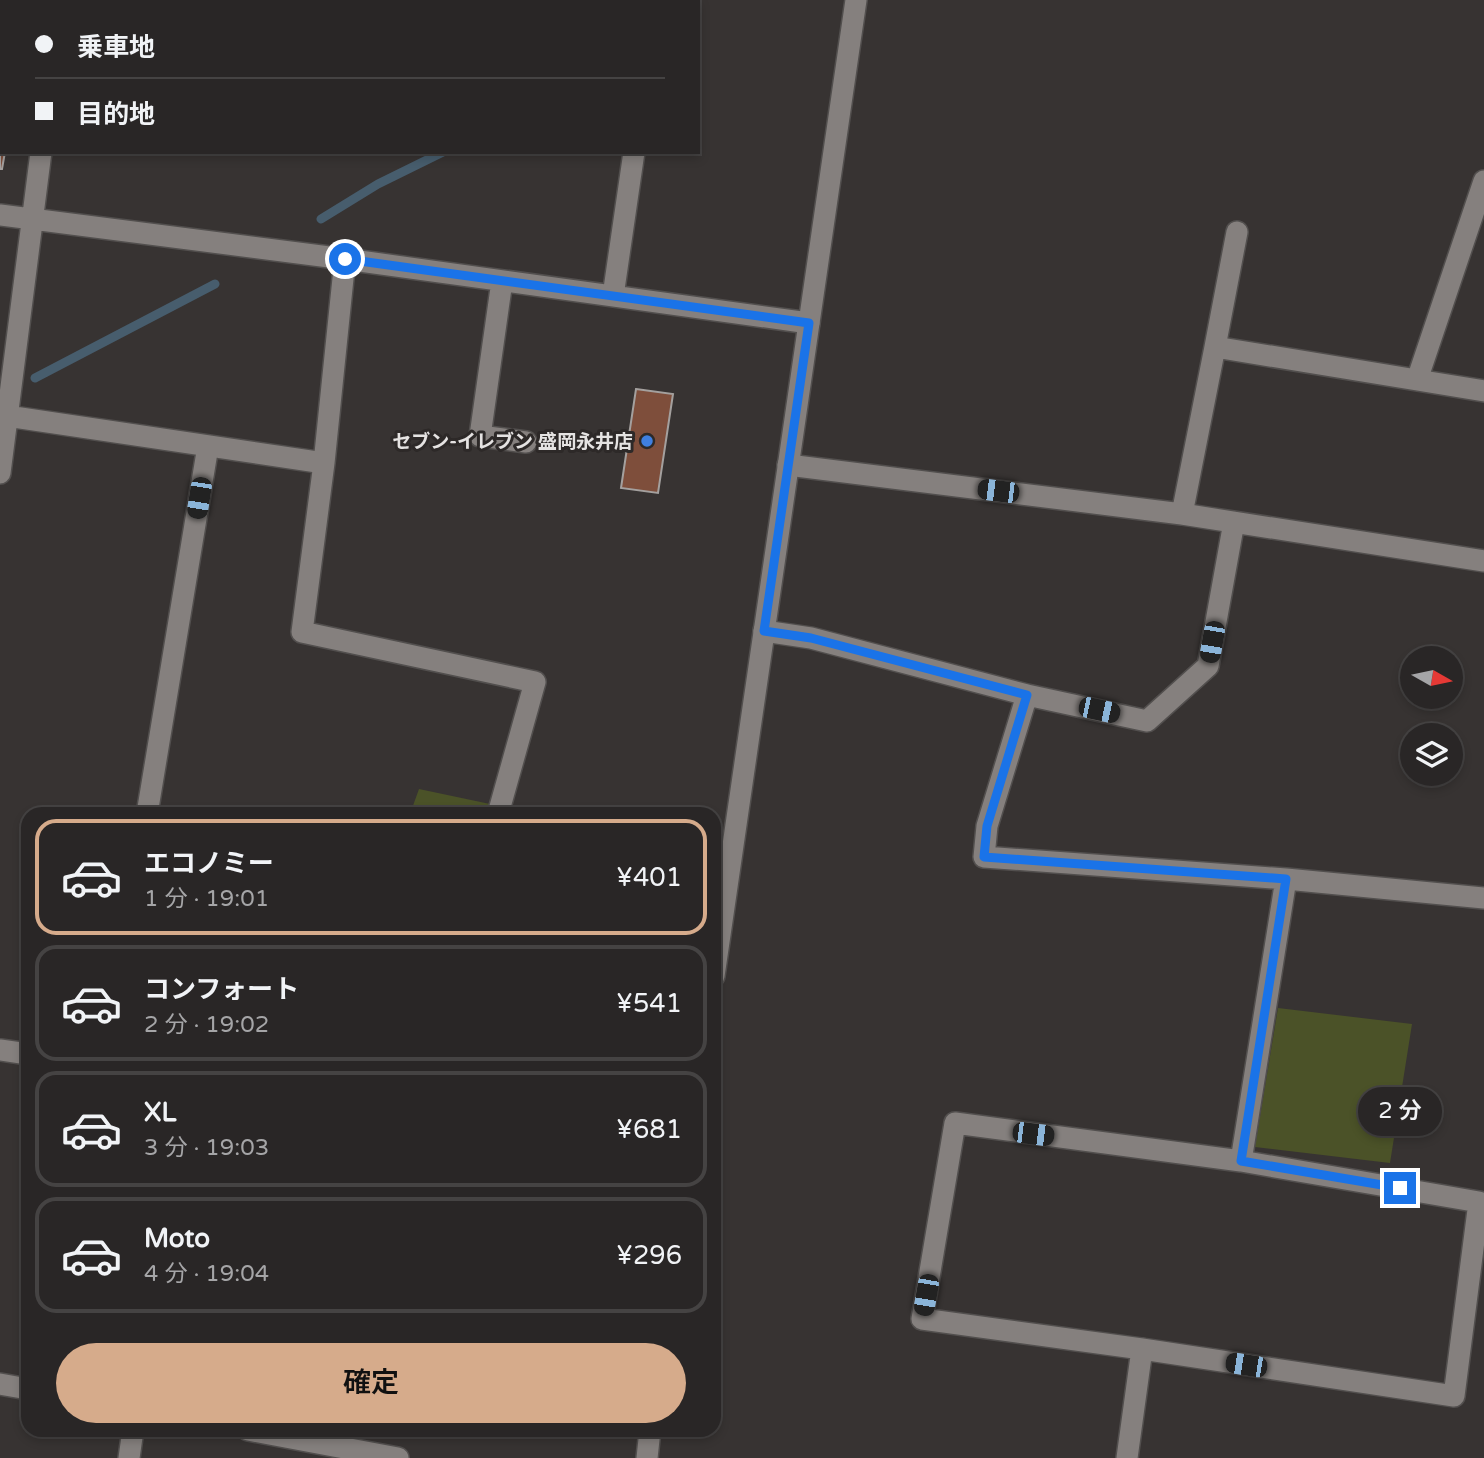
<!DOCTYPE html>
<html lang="ja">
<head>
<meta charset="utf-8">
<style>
	body { margin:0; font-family:"Varela Round","Noto Sans JP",sans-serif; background:#353232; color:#f1f3f6; height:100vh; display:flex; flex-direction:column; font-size:26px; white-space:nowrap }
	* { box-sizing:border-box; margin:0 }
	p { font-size:23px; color:#a5a5a7 }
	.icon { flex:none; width:38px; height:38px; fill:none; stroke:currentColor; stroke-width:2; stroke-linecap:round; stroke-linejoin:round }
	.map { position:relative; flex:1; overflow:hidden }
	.panel { position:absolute; left:21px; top:807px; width:700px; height:630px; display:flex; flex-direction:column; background:#292626; border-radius:21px; box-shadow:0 4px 10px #0003,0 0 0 2px #454343 }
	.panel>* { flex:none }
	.banner { position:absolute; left:0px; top:0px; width:700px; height:154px; box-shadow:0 4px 10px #0003,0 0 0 2px #454343; display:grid; align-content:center; height:154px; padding:0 35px; background:#292626 }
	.needle { width:46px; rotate:99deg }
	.tools { position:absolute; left:1400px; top:646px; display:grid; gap:14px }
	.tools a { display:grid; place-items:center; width:63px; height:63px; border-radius:50%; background:#292626; box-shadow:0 4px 10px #0003,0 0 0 2px #454343; font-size:35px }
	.end { position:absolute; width:32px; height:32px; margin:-16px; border:9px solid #1a73e8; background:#fff; box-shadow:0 0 0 4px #fff }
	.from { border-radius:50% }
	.bubble { position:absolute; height:49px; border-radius:24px; background:#292626; box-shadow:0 4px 10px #0003,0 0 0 2px #454343; font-size:23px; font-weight:600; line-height:49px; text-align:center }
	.car { position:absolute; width:21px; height:42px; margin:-21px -10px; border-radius:9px; box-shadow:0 0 5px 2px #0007; background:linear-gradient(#222 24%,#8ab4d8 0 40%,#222 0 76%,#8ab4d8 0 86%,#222 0) }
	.banner b { display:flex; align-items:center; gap:24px; height:66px; font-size:26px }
	.banner b+b { border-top:2px solid #454343 }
	.banner i { width:18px; height:18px; background:#f1f3f6 }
	ul { padding:12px 0 0; list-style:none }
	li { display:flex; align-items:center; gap:21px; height:116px; margin:0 14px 10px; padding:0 21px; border:4px solid #454343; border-radius:21px }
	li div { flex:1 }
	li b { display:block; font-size:26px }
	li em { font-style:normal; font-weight:600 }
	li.current { border-color:#d6ab8b }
	li>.icon { width:63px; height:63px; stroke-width:1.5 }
	.primary-button { display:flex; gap:14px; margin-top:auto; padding:14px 35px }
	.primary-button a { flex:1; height:80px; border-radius:42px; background:#d6ab8b; color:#111; font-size:28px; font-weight:600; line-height:80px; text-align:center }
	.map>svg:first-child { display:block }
	.green { fill:#4b5228 }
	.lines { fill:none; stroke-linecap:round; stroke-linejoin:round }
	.stream { stroke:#475d6d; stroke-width:9 }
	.building { fill:#7e4e3b; stroke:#a4a09e; stroke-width:2 }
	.street-casing { stroke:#524f4e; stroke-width:24 }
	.secondary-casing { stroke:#524f4e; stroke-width:24 }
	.street { stroke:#85807e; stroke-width:21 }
	.secondary { stroke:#85807e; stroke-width:21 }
	.route { stroke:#1a73e8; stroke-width:9 }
	.shop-dot { fill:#3f7fe0; stroke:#2d2928; stroke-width:2.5 }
	.labels { text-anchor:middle; stroke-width:6; stroke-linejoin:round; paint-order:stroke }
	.poi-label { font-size:19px; font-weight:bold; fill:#e5e3e2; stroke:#2d2928; text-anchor:end }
</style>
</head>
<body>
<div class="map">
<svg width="1484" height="1458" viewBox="0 0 1484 1458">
	<rect width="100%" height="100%" fill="#373332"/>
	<path class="green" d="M419 789 490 804 488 814H410Z
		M1278 1008 1412 1024 1390 1163 1255 1147Z"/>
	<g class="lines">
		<path class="stream" d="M321 219 378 184 443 152
			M35 378 215 284"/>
	</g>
	<path class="building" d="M0 73 2 74V116H0Z
		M0 132 2 152H5L2 169H0Z
		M636 389 673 394 658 493 621 488Z"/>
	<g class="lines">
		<g class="street-casing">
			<path id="street" d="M60 2V0
				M216 2V0
				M368 2 369 0
				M660 2 661 0
				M0 48H2
				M0 215 345 259 809 323
				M345 259 324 463 302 632 535 682 498 814
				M502 281 480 436 526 442
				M613 296 634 152
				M1215 347 1237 232
				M1417 380 1484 391
				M7 416 324 463
				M788 465 1182 514 1484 561
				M0 473 41 152
				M1182 514 1215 347 1417 380 1484 181
				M764 631 811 638 1027 695 987 826 984 857 1286 879
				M1027 695 1147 721 1208 666 1234 522
				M147 814 208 446
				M0 1050 28 1054
				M955 1123 1241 1161 1479 1202 1454 1396 1142 1349 922 1319Z
				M1241 1161 1286 879 1484 898
				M129 1458 133 1430
				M1127 1458 1142 1349"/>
		</g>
		<g class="secondary-casing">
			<path id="secondary" d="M714 976 856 0
				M0 1384 28 1389
				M248 1430 398 1458
				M647 1458 650 1430"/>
		</g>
		<use href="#street" class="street"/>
		<use href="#secondary" class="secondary"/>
	</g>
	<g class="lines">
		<path class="route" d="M345 259 809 323 764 631 811 638 1027 695 987 826 984 857 1286 879 1241 1161 1400 1188"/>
	</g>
	<circle class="shop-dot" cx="647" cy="441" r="7"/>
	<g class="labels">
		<g class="poi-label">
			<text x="633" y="448">セブン-イレブン 盛岡永井店</text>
		</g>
	</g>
</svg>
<div class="tools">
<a><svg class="needle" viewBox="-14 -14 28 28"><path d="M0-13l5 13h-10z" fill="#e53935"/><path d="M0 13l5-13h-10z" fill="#a5a5a7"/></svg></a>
<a><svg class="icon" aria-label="layers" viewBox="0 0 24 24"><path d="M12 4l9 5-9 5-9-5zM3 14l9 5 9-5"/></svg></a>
</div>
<i class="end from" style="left:345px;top:259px"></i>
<i class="end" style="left:1400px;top:1188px"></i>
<div class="bubble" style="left:1358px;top:1087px;width:84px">2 分</div>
<i class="car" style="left:998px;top:491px;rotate:277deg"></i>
<i class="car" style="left:199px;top:498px;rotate:189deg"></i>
<i class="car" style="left:1212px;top:642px;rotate:190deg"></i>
<i class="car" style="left:1099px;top:710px;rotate:102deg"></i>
<i class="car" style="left:1033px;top:1134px;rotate:97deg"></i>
<i class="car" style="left:926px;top:1295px;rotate:190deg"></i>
<i class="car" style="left:1246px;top:1365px;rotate:279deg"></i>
<div class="banner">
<b><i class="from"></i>乗車地</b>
<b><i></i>目的地</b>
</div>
<section class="panel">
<ul>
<li class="current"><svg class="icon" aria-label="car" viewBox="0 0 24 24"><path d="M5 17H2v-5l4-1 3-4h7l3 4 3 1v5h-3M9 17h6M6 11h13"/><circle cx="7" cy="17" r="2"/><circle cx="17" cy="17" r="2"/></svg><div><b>エコノミー</b><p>1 分 · 19:01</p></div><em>¥401</em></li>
<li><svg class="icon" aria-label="car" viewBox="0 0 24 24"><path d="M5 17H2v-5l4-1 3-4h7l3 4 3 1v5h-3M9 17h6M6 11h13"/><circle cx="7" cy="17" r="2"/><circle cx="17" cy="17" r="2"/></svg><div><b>コンフォート</b><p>2 分 · 19:02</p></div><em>¥541</em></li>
<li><svg class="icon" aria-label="car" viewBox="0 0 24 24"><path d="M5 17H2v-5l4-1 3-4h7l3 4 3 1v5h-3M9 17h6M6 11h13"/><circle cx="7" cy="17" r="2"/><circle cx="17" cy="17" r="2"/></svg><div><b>XL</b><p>3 分 · 19:03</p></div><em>¥681</em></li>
<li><svg class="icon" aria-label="car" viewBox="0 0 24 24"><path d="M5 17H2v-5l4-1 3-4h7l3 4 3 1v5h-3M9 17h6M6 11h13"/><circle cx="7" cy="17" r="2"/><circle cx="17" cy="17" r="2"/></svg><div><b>Moto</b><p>4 分 · 19:04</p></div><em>¥296</em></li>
</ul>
<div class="primary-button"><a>確定</a></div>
</section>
</div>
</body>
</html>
